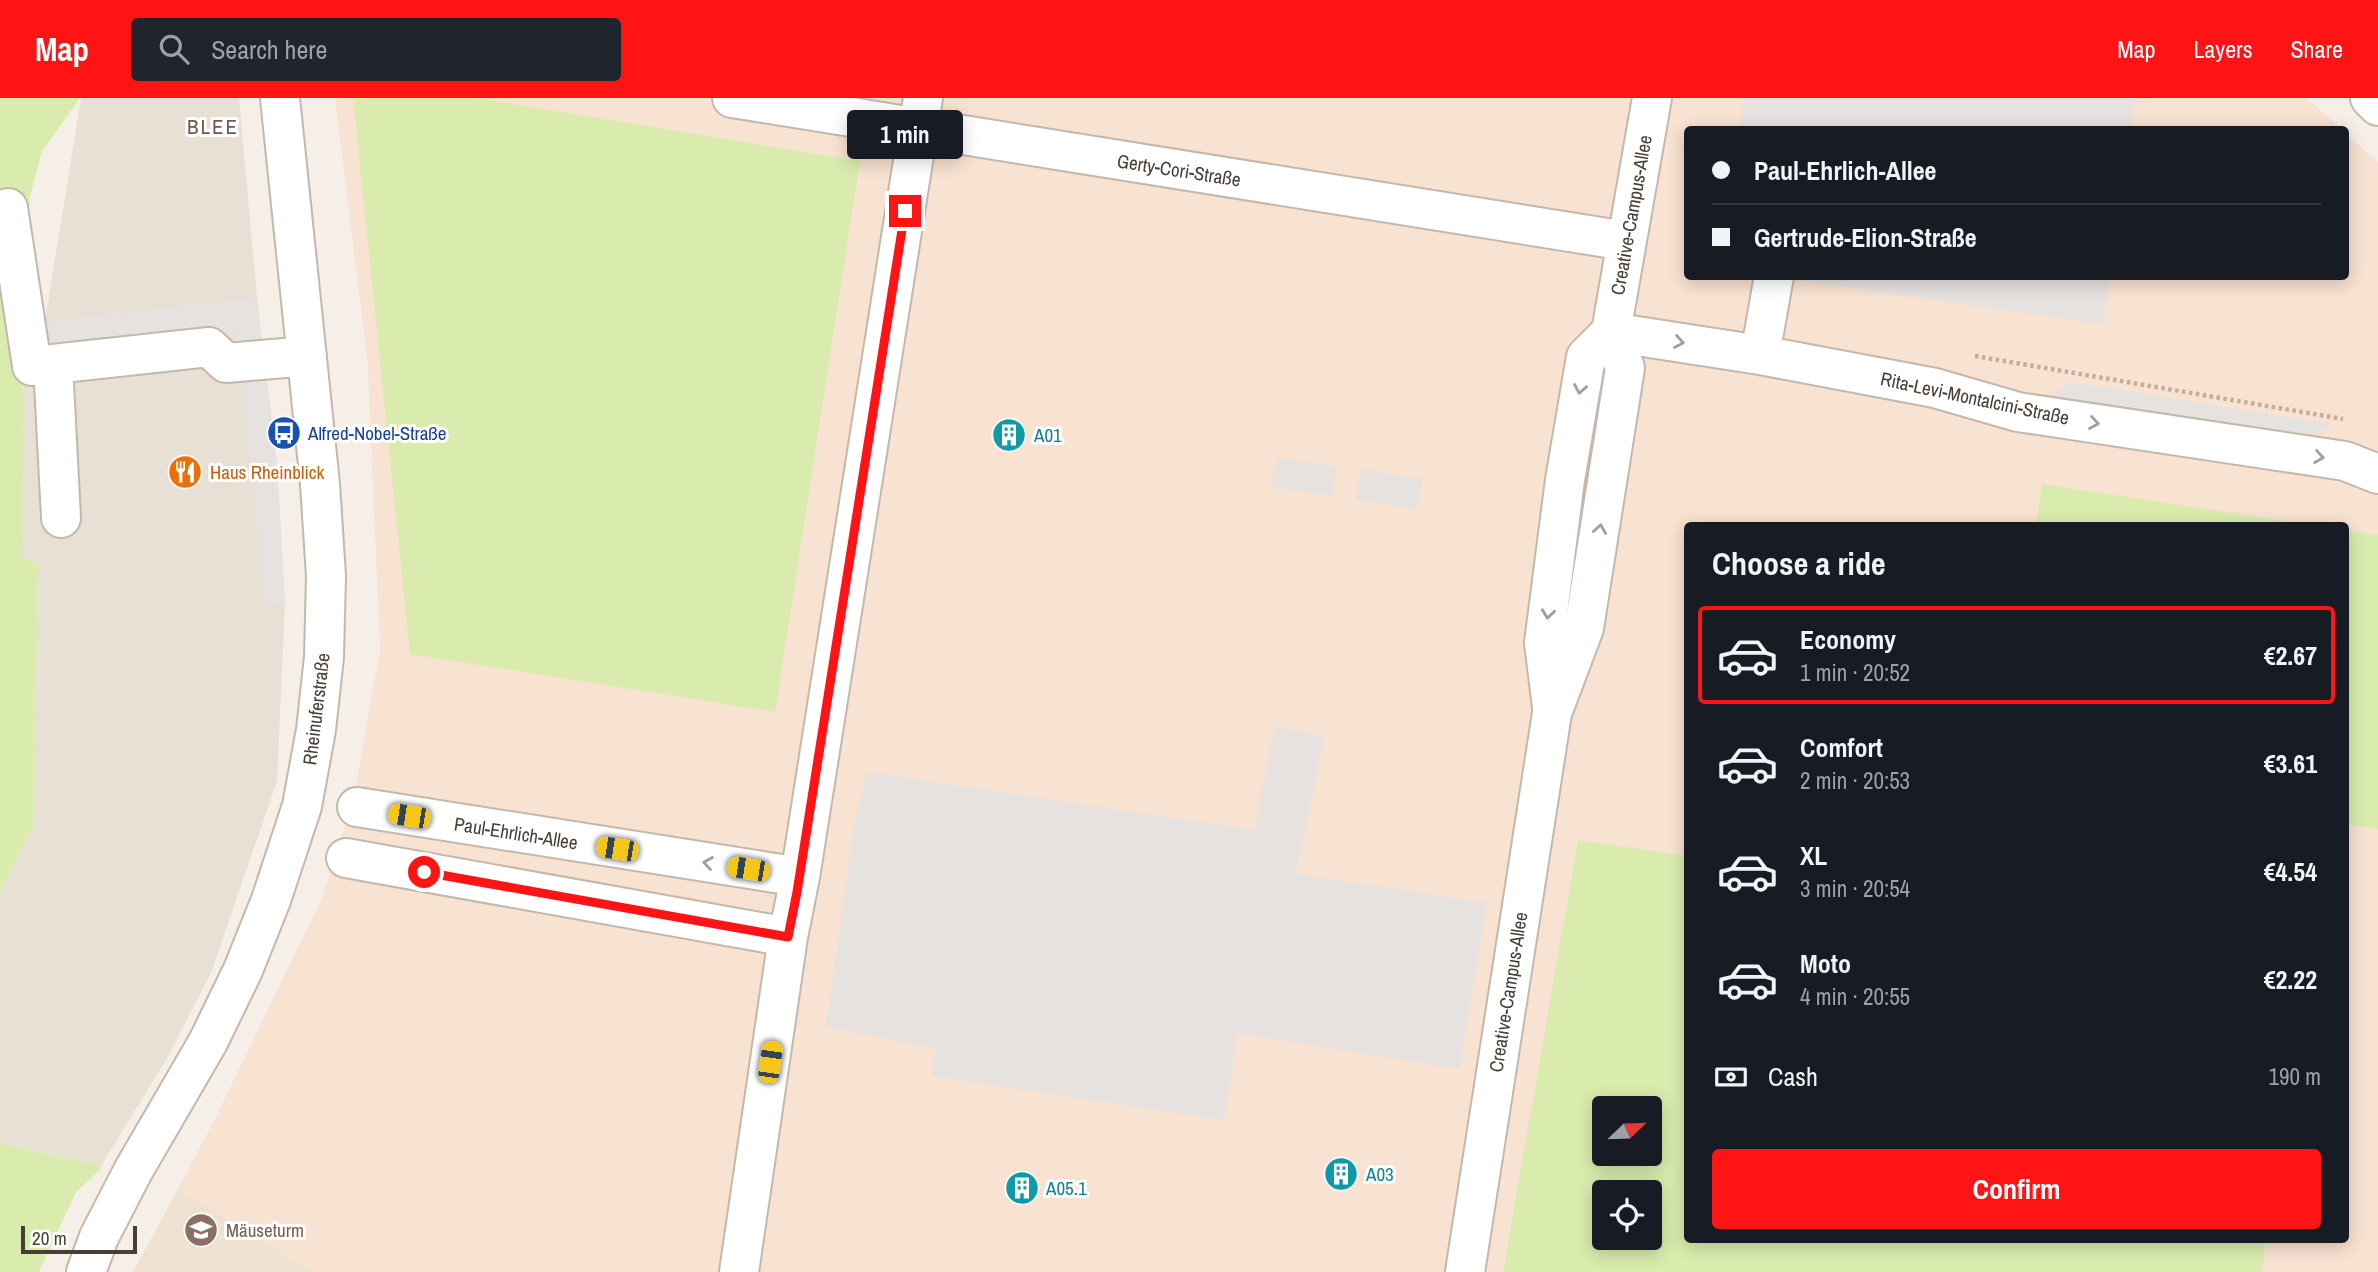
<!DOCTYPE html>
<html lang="en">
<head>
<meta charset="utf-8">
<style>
	body { margin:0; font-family:"Archivo Narrow",sans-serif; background:#20242c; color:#f1f3f6; height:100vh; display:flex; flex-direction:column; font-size:26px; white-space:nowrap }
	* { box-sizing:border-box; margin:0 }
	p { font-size:23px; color:#9ea1a6 }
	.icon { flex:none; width:38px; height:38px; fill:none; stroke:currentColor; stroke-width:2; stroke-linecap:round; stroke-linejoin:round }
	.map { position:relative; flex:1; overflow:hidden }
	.sheet { position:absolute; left:1684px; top:424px; width:665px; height:721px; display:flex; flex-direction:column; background:#171b24; border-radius:7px; box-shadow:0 4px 18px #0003 }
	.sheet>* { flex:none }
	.guide { position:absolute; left:1684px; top:28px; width:665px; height:154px; border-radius:7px; box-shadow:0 4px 18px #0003; display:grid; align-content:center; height:154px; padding:0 28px; background:#171b24 }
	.needle { width:46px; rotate:67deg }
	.tools { position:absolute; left:1592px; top:998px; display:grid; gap:14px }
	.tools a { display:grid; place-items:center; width:70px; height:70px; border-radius:7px; background:#171b24; box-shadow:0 4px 18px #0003; font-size:35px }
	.scale { position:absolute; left:21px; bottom:18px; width:116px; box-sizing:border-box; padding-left:7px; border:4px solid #493e35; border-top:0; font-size:19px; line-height:24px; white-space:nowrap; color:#493e35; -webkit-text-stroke:5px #fff; paint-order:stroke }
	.end { position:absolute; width:32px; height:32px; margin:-16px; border:9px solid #ff1415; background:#fff; box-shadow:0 0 0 4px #fff }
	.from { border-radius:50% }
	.bubble { position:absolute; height:49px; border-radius:7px; background:#171b24; box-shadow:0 4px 18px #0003; font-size:23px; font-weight:700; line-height:49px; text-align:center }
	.car { position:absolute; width:21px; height:42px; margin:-21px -10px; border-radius:9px; box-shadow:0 0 5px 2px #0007; background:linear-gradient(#f5c518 24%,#345 0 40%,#f5c518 0 76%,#345 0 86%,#f5c518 0) }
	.guide b { display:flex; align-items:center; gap:24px; height:66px; font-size:26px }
	.guide b+b { border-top:2px solid #363941 }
	.guide i { width:18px; height:18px; background:#f1f3f6 }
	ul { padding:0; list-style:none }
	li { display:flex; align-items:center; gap:21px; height:98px; margin:0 14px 10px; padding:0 14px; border:4px solid transparent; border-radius:7px }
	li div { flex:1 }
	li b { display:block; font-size:26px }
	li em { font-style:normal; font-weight:700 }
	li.active { border-color:#ff1415 }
	li>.icon { width:63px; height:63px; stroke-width:1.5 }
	h2 { padding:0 28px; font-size:32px; line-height:84px }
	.pay { display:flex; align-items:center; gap:18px; height:77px; padding:0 28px; font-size:26px }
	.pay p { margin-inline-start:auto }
	.cta { display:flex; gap:14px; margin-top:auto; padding:14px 28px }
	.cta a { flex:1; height:80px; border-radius:7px; background:#ff1415; color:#fff; font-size:28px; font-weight:700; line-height:80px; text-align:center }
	header { display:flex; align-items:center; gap:42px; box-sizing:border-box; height:98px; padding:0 35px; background:#ff1415; color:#fff }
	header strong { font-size:33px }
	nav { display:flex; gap:38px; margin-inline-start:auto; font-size:24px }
	.search { width:490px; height:63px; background:#20242c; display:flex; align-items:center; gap:18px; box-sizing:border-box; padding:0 24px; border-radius:7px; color:#9ea1a6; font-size:26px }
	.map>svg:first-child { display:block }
	.residential { fill:#e9e0d5 }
	.commercial { fill:#f8e2d1; fill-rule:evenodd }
	.education { fill:#efe2d0 }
	.green { fill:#d9ecad; fill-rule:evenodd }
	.parking { fill:#e6e2df }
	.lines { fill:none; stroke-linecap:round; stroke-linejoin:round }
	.minor-casing { stroke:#c4b8ac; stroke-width:42 }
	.path { stroke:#c4ae99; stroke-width:4.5; stroke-dasharray:3.5 3.5; stroke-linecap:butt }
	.minor { stroke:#fff; stroke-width:38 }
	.oneway { stroke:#a49e9a }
	.route { stroke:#ff1415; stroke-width:9 }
	.labels { text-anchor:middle; stroke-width:6; stroke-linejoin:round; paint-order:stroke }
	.street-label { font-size:19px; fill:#493e35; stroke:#fff }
	.transit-label { font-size:19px; fill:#164399; stroke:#fff; text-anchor:start }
	.culture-label { font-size:19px; fill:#0d838f; stroke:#fff; text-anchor:start }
	.food-label { font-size:19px; fill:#c56008; stroke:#fff; text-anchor:start }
	.education-label { font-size:19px; fill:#785e54; stroke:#fff; text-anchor:start }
	.neighbourhood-label { font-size:21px; letter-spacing:2px; fill:#6d5a4c; stroke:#fff }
</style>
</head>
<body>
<header>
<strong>Map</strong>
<div class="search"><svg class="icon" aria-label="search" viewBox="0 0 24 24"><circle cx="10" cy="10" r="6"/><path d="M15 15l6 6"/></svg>Search here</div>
<nav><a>Map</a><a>Layers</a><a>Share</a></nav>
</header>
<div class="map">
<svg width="2378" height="1174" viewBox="0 0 2378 1174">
	<rect width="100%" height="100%" fill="#f5efe7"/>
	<path class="residential" d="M81 0H239L257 200 277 367 285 507 277 683 211 875 169 957 101 1068 0 1045V800L1 793 34 726 38 465 22 461 24 227 46 217Z"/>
	<path class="commercial" d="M335 0H2306L2342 31 1687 32V178H2345V35L2378 64V1174H313L178 1091 213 1025 322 800 354 698 380 552 368 268ZM1687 427H2345V1141H1687ZM1605 1010H1650V1055H1605ZM1605 1094H1650V1139H1605Z"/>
	<path class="education" d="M178 1091 313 1174H133Z"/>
	<path class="green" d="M0 0H80L42 53 30 99 24 227 22 461 38 465 34 726 1 793 0 800Z
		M353 0H476L860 63 775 614 410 556Z
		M2042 386 2311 427H2036Z
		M2345 432 2378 437V731L2345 726Z
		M1578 742 1687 758V1141H2266L2262 1174H1503ZM1605 1010H1650V1055H1605ZM1605 1094H1650V1139H1605Z
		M0 1045 101 1068 100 1072 76 1094 39 1174H0Z"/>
	<path class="parking" d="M1744 0H2135L2131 31H1739Z
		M1777 179H2109L2102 226Z
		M257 200 277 367 285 507 263 503 260 447 236 233 52 253 50 223Z
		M2071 284 2332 326 2307 346 2041 306Z
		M1276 359 1336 368 1332 398 1272 389Z
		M1361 371 1422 381 1417 411 1356 402Z
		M1275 628 1324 639 1296 776 1487 805 1459 971 1237 935 1224 1022 931 978 936 950 826 929 855 721 867 674 1254 732Z"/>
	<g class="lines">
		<g class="minor-casing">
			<path id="minor" d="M732 0 1626 143
				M2370 0 2378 8
				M8 110 32 268 53 266
				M1611 234 1760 257 1935 290 2018 314 2345 363 2378 376
				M1760 257 1774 178
				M61 420 53 266 209 249 226 265 307 258
				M1552 609 1544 545 1565 382 1586 259 1611 234
				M357 709 800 779
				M346 760 788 839
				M86 1174 99 1139 133 1073 208 944 243 872 271 802 302 708 316 632 324 559 326 478 320 386 280 0
				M739 1174 788 839 800 779 923 0
				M1465 1174 1552 615 1584 530 1625 270 1611 234 1652 0"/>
		</g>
		<path class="path" d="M1975 258 2343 321"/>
		<use href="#minor" class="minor"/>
	</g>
	<defs><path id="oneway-chevron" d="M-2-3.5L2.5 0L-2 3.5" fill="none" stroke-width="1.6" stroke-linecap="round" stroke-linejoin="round" transform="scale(1.75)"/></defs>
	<g class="oneway">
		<use href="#oneway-chevron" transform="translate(1679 244) rotate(9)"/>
		<use href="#oneway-chevron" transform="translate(1580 291) rotate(100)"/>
		<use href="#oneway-chevron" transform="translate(2094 325) rotate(9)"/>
		<use href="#oneway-chevron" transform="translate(2319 359) rotate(9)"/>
		<use href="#oneway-chevron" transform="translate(1600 431) rotate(-81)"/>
		<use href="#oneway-chevron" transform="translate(1548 516) rotate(97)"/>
		<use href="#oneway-chevron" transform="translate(708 765) rotate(-171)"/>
	</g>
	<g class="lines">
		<path class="route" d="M424 774 788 839 797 794 905 113"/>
	</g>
	<defs>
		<g id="bus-disc" transform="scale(1.75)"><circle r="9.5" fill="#1a4fb4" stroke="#fff"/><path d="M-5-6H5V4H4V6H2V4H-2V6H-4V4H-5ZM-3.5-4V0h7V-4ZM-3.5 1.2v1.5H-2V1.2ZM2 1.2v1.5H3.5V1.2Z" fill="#fff"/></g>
		<g id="building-disc" transform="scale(1.75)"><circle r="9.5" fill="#0f9aa8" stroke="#fff"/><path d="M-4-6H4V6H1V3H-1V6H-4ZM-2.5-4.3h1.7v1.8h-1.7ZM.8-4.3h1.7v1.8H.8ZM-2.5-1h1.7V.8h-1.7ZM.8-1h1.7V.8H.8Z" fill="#fff"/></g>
		<g id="restaurant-disc" transform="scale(1.75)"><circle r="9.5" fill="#e8710a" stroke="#fff"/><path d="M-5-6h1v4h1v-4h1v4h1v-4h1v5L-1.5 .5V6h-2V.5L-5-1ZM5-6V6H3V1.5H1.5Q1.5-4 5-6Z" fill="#fff"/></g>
		<g id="school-disc" transform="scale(1.75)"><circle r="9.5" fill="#8d6e63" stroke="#fff"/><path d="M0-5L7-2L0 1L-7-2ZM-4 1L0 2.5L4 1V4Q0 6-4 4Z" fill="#fff"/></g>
	</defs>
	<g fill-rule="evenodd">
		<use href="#bus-disc" x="284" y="335"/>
		<use href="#building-disc" x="1009" y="337"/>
		<use href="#restaurant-disc" x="185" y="374"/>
		<use href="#building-disc" x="1341" y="1076"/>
		<use href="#building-disc" x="1022" y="1090"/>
		<use href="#school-disc" x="201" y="1132"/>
	</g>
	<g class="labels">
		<g class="street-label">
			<text transform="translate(1179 72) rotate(9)" y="7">Gerty-Cori-Straße</text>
			<text transform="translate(1631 117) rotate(-80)" y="7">Creative-Campus-Allee</text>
			<text transform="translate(1975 300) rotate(12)" y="7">Rita-Levi-Montalcini-Straße</text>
			<text transform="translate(316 611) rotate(-83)" y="7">Rheinuferstraße</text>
			<text transform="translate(516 735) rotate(9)" y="7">Paul-Ehrlich-Allee</text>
			<text transform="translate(1508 894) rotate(-81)" y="7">Creative-Campus-Allee</text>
		</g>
		<g class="transit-label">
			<text x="308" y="342">Alfred-Nobel-Straße</text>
		</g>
		<g class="culture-label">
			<text x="1034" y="344">A01</text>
			<text x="1366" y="1083">A03</text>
			<text x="1046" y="1097">A05.1</text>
		</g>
		<g class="food-label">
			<text x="210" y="381">Haus Rheinblick</text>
		</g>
		<g class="education-label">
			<text x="226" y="1139">Mäuseturm</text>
		</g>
		<g class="neighbourhood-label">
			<text x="213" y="36">BLEE</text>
		</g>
	</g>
</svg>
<div class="tools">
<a><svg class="needle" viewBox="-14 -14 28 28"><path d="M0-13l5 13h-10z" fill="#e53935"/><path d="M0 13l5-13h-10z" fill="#9ea1a6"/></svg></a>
<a><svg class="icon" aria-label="locate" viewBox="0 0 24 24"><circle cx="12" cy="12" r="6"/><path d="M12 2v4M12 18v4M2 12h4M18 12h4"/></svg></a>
</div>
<div class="scale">20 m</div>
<i class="end from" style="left:424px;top:774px"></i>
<i class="end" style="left:905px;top:113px"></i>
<div class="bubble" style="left:847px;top:12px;width:116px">1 min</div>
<i class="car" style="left:409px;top:718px;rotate:279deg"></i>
<i class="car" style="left:617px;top:751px;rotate:279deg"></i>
<i class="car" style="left:748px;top:771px;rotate:279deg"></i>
<i class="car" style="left:770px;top:964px;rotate:8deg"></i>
<div class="guide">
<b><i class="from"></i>Paul-Ehrlich-Allee</b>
<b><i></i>Gertrude-Elion-Straße</b>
</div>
<section class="sheet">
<h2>Choose a ride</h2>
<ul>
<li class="active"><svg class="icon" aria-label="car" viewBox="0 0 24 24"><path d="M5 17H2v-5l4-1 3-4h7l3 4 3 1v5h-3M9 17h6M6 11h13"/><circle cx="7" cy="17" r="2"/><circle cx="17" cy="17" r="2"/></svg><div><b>Economy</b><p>1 min · 20:52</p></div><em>€2.67</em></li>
<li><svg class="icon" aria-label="car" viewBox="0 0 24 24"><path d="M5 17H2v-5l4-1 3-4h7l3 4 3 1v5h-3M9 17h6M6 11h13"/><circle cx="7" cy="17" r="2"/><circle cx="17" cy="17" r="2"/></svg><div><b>Comfort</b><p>2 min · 20:53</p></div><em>€3.61</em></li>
<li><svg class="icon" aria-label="car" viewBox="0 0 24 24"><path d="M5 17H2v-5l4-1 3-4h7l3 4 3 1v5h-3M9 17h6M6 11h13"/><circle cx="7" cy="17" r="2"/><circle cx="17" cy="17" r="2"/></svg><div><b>XL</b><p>3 min · 20:54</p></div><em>€4.54</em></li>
<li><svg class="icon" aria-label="car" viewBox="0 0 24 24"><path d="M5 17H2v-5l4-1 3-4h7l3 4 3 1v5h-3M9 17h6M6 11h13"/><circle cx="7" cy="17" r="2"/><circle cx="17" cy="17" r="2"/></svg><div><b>Moto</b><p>4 min · 20:55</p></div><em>€2.22</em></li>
</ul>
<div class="pay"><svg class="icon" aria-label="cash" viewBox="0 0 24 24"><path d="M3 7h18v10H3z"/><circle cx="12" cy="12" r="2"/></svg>Cash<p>190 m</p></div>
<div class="cta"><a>Confirm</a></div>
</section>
</div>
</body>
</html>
